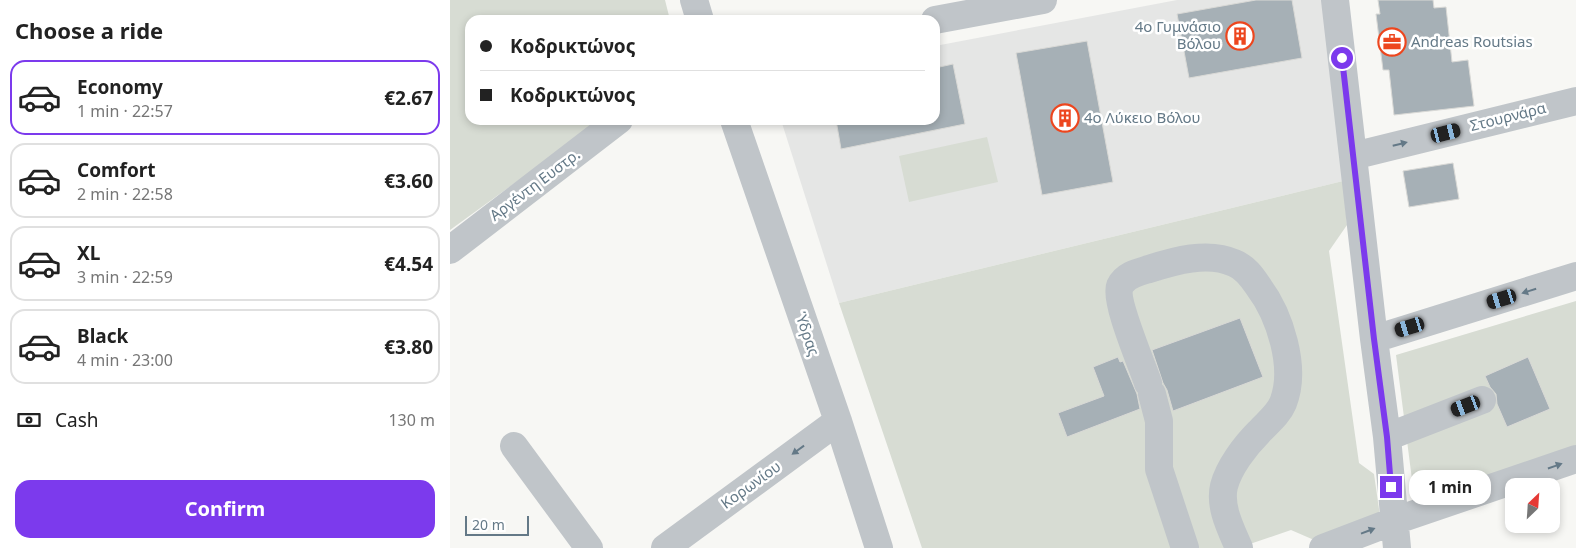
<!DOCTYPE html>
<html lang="en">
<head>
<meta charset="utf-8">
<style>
	body { margin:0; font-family:"Noto Sans",sans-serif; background:#f2f2f2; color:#222; height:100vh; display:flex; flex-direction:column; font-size:19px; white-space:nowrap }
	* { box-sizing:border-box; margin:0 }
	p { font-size:16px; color:#767676 }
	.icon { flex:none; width:28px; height:28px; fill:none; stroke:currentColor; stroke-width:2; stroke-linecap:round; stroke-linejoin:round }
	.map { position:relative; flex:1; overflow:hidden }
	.sheet { display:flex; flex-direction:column; background:#fff; width:450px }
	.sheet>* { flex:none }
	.top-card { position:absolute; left:15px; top:15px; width:475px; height:110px; border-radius:15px; box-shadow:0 2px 8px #0003; display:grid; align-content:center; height:110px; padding:0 15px; background:#fff }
	.needle { width:32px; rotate:25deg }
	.controls { position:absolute; left:1055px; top:478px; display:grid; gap:10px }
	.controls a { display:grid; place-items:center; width:55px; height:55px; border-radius:10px; background:#fff; box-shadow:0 2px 8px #0003; font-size:25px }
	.scale { position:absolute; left:15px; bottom:12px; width:64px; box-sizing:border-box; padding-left:5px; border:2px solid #647987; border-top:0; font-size:14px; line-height:18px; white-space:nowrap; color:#647987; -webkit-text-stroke:4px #fff; paint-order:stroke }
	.end { position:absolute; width:22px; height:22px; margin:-11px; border:6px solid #7c3aed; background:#fff; box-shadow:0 0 0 2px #fff }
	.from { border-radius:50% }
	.bubble { position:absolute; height:35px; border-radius:15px; background:#fff; box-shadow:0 2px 8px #0003; font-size:16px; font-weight:700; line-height:35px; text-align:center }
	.car { position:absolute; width:15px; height:30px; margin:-15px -8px; border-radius:6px; box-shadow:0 0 4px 1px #0007; background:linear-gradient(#222 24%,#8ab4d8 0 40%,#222 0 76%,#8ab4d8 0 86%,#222 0) }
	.top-card b { display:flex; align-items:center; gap:18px; height:48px; font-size:19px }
	.top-card b+b { border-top:1px solid #e0e0e0 }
	.top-card i { width:12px; height:12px; background:#222 }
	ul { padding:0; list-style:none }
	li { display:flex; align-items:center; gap:15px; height:75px; margin:0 10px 8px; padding:0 5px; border:2px solid #e0e0e0; border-radius:15px }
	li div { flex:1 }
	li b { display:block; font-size:19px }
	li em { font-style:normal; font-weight:700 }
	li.active { border-color:#7c3aed }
	li>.icon { width:45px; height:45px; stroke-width:1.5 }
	h2 { padding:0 15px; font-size:22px; line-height:60px }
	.pay { display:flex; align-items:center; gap:12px; height:55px; padding:0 15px; font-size:19px }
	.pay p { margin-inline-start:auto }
	.action { display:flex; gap:10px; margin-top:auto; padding:10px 15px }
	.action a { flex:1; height:58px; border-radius:15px; background:#7c3aed; color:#fff; font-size:20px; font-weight:700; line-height:58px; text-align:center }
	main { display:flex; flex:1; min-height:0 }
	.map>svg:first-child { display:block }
	.built { fill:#e5e6e5 }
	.green { fill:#d7dcd3 }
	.building { fill:#a6b0b6; stroke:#d9d9d6 }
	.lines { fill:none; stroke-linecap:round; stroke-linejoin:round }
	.minor { stroke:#c0c5c9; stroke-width:28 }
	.oneway { fill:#647987 }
	.route { stroke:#7c3aed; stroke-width:6 }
	.labels { text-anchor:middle; stroke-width:5; stroke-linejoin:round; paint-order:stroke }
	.poi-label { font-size:15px; fill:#647987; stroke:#fff; text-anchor:start }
	.street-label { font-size:15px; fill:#647987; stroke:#fff }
</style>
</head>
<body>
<main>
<section class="sheet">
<h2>Choose a ride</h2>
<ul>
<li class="active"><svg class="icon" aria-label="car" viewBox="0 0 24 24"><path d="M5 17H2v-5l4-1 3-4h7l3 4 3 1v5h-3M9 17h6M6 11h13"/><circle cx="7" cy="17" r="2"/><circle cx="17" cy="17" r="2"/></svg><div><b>Economy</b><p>1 min · 22:57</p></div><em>€2.67</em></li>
<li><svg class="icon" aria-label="car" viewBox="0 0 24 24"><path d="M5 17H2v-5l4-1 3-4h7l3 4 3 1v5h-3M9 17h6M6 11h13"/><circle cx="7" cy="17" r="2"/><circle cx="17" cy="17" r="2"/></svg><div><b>Comfort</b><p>2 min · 22:58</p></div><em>€3.60</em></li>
<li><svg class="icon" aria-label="car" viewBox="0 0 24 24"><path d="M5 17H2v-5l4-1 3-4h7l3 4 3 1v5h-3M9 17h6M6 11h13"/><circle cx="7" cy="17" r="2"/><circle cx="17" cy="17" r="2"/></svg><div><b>XL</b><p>3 min · 22:59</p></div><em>€4.54</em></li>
<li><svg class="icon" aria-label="car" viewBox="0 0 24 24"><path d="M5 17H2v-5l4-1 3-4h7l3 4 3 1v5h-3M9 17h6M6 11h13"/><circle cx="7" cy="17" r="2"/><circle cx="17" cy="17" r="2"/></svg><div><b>Black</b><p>4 min · 23:00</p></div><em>€3.80</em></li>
</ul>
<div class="pay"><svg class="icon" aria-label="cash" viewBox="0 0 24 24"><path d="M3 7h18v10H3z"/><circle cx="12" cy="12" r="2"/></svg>Cash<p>130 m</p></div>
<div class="action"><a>Confirm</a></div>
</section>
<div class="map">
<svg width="1126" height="548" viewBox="0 0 1126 548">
	<rect width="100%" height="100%" fill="#f7f7f4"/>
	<path class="built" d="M727 0H873L893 181 389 303 331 120H485V46Z"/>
	<path class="green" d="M0 0H215L220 20H20V120H152L0 230Z
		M537 137 548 182 459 202 449 156Z
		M893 181 897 225 879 251 909 463 924 474 931 523 871 543 841 530 788 548H472L389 303Z
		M1126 301V450L965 503 946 355Z"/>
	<path class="building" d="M806 0H842L852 58 739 78 727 14Z
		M928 0H983L984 8 996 7 1002 62 1018 60 1024 106 944 115 939 70H933L926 14H930Z
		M637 41 663 182 592 195 566 53Z
		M503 64 515 124 391 149 386 120H485V68Z
		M1003 163 1009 199 959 207 953 171Z
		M790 318 813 377 723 411 717 390 713 383 702 350Z
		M668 357 670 362 673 361 687 394 690 409 617 437 608 413 654 396 643 367Z
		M1078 357 1100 409 1057 427 1047 404 1046 394 1040 387 1035 376Z"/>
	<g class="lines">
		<path class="minor" d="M244 0 250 20
			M885 0 924 339 937 437 947 548
			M485 20 593 0
			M284 120 388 421 429 548
			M903 156 1126 101
			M0 250 169 120
			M924 339 1126 276
			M698 383C692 365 664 300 670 286 675 275 689 272 699 269 724 261 758 251 784 263 795 267 802 277 808 286 830 315 847 368 833 403 828 415 817 423 809 432 795 446 779 467 774 486 769 507 781 529 789 548
			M702 394 709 421V469L735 548
			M937 437 1032 400
			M64 446 139 548
			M215 548 388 421
			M873 548 944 521 1126 459"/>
	</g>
	<defs><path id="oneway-solid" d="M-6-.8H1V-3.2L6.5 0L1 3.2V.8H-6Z" transform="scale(1.25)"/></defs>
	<g class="oneway">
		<use href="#oneway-solid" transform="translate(950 144) rotate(-14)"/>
		<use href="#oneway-solid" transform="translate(1079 291) rotate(163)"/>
		<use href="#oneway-solid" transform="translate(348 450) rotate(144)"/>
		<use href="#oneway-solid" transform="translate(1105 466) rotate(-19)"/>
		<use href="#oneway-solid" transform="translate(918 531) rotate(-21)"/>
	</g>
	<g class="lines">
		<path class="route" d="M892 58 924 339 937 437 941 487"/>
	</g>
	<defs>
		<g id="building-ring" transform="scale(1.4375)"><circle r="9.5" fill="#fff" stroke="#ed461e" stroke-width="1.5"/><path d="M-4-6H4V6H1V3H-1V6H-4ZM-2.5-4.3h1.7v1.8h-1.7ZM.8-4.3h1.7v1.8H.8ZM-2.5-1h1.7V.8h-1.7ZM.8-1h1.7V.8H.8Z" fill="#ed461e"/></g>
		<g id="office-ring" transform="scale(1.4375)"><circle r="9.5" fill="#fff" stroke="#ed461e" stroke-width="1.5"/><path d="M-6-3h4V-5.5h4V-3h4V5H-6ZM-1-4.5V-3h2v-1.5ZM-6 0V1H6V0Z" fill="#ed461e"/></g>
	</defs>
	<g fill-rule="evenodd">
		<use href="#building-ring" x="790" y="36"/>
		<use href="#office-ring" x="942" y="42"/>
		<use href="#building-ring" x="615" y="118"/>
	</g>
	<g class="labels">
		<g class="poi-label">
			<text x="771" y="32" text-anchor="end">4ο Γυμνάσιο<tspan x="771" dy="17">Βόλου</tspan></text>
			<text x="961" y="47">Andreas Routsias</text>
			<text x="634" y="123">4ο Λύκειο Βόλου</text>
		</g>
		<g class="street-label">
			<text transform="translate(1058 117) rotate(-14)" y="5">Στουρνάρα</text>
			<text transform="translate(85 185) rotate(-37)" y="5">Αργέντη Ευστρ.</text>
			<text transform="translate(357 334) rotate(71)" y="5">Ύδρας</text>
			<text transform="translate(301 485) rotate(-36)" y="5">Κορωνίου</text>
		</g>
	</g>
</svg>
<div class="controls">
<a><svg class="needle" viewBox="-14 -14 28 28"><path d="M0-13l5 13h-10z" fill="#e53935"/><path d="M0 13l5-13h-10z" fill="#767676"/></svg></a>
</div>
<div class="scale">20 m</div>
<i class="end from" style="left:892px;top:58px"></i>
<i class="end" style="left:941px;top:487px"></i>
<div class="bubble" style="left:959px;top:470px;width:82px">1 min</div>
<i class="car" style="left:996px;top:133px;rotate:76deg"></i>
<i class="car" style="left:1052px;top:299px;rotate:253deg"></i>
<i class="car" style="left:960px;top:327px;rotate:253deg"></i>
<i class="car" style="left:1016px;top:406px;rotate:249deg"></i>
<div class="top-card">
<b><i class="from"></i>Κοδρικτώνος</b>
<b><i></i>Κοδρικτώνος</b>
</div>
</div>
</main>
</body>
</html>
